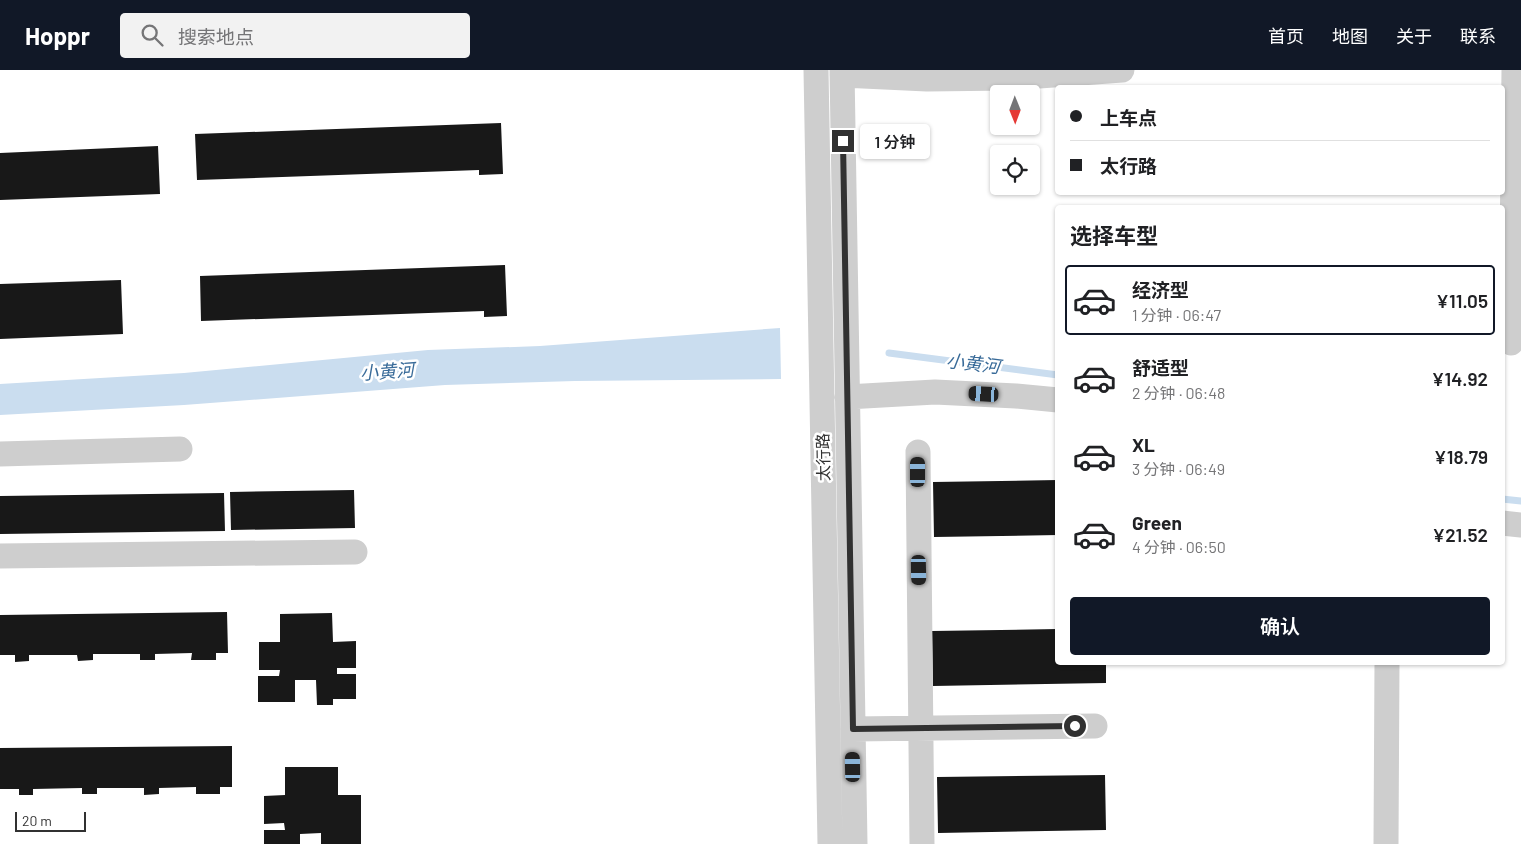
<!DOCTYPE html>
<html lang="zh">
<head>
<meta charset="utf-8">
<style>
	body { margin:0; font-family:Barlow,"Noto Sans SC",sans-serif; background:#f2f2f2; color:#202124; height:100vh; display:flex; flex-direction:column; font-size:19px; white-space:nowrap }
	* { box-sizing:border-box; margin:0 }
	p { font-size:16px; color:#757577 }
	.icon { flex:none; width:28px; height:28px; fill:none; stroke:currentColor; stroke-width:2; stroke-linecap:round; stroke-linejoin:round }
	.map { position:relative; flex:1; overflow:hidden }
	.panel { position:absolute; left:1055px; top:135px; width:450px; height:460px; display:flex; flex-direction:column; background:#fff; border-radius:5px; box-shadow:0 1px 4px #0004 }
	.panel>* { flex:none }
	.hud { position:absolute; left:1055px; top:15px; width:450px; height:110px; border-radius:5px; box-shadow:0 1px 4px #0004; display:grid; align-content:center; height:110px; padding:0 15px; background:#fff }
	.needle { width:32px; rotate:179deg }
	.buttons { position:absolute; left:990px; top:15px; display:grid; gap:10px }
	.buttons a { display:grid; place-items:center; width:50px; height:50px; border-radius:5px; background:#fff; box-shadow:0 1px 4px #0004; font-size:25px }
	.scale { position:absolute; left:15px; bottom:12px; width:71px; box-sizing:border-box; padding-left:5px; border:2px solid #313131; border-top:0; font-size:14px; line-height:18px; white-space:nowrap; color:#313131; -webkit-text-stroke:4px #fff; paint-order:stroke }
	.end { position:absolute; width:22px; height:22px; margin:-11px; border:6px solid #313131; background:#fff; box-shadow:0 0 0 2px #fff }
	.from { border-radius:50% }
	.bubble { position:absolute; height:35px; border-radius:5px; background:#fff; box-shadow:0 1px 4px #0004; font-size:16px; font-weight:600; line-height:35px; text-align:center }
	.car { position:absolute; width:15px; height:30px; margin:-15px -8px; border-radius:6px; box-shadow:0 0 4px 1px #0007; background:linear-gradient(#222 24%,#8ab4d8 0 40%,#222 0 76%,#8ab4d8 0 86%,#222 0) }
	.hud b { display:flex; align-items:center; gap:18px; height:48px; font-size:19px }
	.hud b+b { border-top:1px solid #e0e0e0 }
	.hud i { width:12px; height:12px; background:#202124 }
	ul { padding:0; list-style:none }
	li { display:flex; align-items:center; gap:15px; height:70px; margin:0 10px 8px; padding:0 5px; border:2px solid transparent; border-radius:5px }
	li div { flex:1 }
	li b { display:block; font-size:19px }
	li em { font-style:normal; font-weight:600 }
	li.on { border-color:#111827 }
	li>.icon { width:45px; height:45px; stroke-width:1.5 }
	h2 { padding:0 15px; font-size:22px; line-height:60px }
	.action { display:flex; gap:10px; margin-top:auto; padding:10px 15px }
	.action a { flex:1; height:58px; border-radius:5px; background:#111827; color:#fff; font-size:20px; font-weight:600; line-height:58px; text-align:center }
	header { display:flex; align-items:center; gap:30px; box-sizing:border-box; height:70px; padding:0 25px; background:#111827; color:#fff }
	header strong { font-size:24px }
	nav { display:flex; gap:28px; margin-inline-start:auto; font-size:18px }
	.search { width:350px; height:45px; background:#f2f2f2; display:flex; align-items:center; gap:12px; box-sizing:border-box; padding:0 18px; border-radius:5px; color:#757577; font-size:19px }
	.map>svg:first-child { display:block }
	.water { fill:#caddef }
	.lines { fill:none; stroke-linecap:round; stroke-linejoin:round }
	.stream { stroke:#caddef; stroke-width:7 }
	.building { fill:#181818 }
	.minor { stroke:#cecece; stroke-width:25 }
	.route { stroke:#313131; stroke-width:6 }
	.labels { text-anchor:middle; stroke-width:5; stroke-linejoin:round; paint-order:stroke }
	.street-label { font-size:16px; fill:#313131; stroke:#fff }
	.water-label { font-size:18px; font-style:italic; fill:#396b99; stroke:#fff }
</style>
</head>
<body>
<header>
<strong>Hoppr</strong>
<div class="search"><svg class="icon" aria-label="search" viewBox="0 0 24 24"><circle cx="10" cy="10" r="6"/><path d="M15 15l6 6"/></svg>搜索地点</div>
<nav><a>首页</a><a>地图</a><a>关于</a><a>联系</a></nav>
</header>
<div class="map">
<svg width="1521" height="774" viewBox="0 0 1521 774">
	<rect width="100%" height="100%" fill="#fff"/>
	<path class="water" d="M780 258 781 309 575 311 445 315 184 335 0 345V314L184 303 428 280 540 276Z"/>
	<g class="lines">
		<path class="stream" d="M889 283 1058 305
			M1502 429 1521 431"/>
	</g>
	<path class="building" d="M501 53 503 104 479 105V100L197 110 195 64Z
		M158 76 160 124 0 130V83Z
		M505 195 507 246 484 247V241L201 251 200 206Z
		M121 210 123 264 0 269V214Z
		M1058 410V465L934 467 933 412Z
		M354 420 355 458 231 460 230 422Z
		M224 423 225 461 0 464V426Z
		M227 542 228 583H216V590H191L192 583 155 584V590H140V584H93V590L78 591 77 585H29V591L15 592V585H0V545Z
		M332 543 333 572 356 571V598H337V604H356V629H333V635H317L316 610H295V632H258V606H279L280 600H259V572H280V544Z
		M1058 559V592H1106V613L933 616 932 561Z
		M232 676V717H220V724H196V717L159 718V724L144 725V718H97V724H82V718L33 719V725H19V719H0V678Z
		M285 697H338V725H361V774H321V763L300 764V774H264V760H285L284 753 264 754V726L285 725Z
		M1105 705 1106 760 938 763 937 707Z"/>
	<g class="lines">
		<path class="minor" d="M816 0 830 774
			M842 0 855 774
			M842 5 927 9 1011 8 1122 0
			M1511 273 1514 0
			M847 327 935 322 1016 326 1058 330
			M918 382 922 774
			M0 384 180 379
			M1502 453 1521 455
			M0 486 355 482
			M853 659 1095 656
			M1386 774 1387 592"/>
	</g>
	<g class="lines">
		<path class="route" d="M843 71 853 659 1075 656"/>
	</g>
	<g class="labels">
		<g class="street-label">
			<text transform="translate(823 387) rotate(-91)" y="6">太行路</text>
		</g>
		<g class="water-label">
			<text transform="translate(973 294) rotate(7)" y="6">小黄河</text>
			<text transform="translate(387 302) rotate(-4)" y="6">小黄河</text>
		</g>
	</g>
</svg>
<div class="buttons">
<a><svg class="needle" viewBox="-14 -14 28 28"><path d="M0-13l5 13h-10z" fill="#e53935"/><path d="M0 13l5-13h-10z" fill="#757577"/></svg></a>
<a><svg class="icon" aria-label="locate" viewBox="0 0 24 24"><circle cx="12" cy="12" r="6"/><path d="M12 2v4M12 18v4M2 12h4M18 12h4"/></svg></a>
</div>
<div class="scale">20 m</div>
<i class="end from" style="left:1075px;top:656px"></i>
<i class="end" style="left:843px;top:71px"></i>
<div class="bubble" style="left:860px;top:54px;width:70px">1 分钟</div>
<i class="car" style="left:984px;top:324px;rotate:273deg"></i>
<i class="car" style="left:918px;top:402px;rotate:0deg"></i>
<i class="car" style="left:919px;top:500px;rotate:179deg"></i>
<i class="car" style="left:853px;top:697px;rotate:359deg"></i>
<div class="hud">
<b><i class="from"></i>上车点</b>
<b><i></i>太行路</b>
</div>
<section class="panel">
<h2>选择车型</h2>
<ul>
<li class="on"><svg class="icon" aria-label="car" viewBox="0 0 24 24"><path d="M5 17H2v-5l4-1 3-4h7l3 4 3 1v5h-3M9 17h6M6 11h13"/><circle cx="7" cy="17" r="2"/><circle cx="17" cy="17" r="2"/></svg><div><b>经济型</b><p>1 分钟 · 06:47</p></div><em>¥11.05</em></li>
<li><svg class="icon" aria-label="car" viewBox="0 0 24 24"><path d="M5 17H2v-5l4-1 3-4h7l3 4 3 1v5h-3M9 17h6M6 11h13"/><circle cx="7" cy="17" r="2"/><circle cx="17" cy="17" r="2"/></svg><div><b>舒适型</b><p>2 分钟 · 06:48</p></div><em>¥14.92</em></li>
<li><svg class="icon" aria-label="car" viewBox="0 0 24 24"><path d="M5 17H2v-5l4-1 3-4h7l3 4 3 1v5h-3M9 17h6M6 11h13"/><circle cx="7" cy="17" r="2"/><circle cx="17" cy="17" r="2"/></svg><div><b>XL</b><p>3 分钟 · 06:49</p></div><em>¥18.79</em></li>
<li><svg class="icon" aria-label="car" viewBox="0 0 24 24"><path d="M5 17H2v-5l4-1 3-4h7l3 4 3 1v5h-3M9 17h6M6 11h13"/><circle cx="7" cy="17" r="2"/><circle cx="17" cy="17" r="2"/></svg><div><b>Green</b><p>4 分钟 · 06:50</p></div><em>¥21.52</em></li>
</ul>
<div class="action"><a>确认</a></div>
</section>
</div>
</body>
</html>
